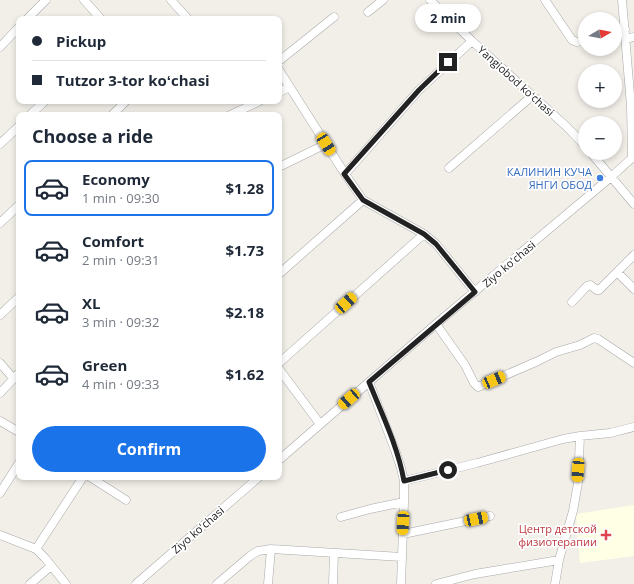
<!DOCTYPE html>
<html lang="en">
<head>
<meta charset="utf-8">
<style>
	body { margin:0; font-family:"Open Sans",sans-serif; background:#f2f2f3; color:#1f2937; height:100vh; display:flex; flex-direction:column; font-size:15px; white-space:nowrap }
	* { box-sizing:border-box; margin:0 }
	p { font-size:13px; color:#747a83 }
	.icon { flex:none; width:22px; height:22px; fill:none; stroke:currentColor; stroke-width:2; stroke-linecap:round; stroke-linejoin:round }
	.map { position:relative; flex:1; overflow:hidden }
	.sheet { position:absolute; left:16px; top:112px; width:266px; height:368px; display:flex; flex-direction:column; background:#fff; border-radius:8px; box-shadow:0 2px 6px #0003 }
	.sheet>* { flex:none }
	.hud { position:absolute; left:16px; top:16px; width:266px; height:88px; border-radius:8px; box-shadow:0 2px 6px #0003; display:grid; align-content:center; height:88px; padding:0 16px; background:#fff }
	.needle { width:26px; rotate:80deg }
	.buttons { position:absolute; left:578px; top:12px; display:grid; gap:8px }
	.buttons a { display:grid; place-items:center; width:44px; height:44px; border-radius:50%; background:#fff; box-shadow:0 2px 6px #0003; font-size:20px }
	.end { position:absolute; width:18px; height:18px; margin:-9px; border:5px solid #222; background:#fff; box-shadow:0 0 0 2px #fff }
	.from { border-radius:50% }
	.bubble { position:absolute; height:28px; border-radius:14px; background:#fff; box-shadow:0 2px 6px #0003; font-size:13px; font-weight:700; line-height:28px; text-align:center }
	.car { position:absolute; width:12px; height:24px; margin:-12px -6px; border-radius:5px; box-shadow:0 0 3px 1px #0007; background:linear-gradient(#f5c518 24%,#345 0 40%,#f5c518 0 76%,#345 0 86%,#f5c518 0) }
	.hud b { display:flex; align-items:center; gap:14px; height:38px; font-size:15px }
	.hud b+b { border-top:1px solid #e0e1e3 }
	.hud i { width:10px; height:10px; background:#1f2937 }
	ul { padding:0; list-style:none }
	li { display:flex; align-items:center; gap:12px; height:56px; margin:0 8px 6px; padding:0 8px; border:2px solid transparent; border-radius:8px }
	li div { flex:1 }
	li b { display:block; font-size:15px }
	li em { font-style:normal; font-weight:700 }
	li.current { border-color:#1a73e8 }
	li>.icon { width:36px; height:36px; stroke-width:1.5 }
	h2 { padding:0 16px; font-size:18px; line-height:48px }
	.action { display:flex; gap:8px; margin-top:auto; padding:8px 16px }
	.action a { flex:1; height:46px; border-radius:24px; background:#1a73e8; color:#fff; font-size:16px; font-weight:700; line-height:46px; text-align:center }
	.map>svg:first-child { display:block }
	.education { fill:#ffffe5 }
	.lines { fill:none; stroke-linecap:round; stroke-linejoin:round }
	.minor-casing { stroke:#a9a9a9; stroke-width:9 }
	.minor { stroke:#fff; stroke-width:8 }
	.route { stroke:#222; stroke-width:5 }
	.shop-dot { fill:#3f7fe0; stroke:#fff; stroke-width:1.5 }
	.health-dot { fill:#e0444e; stroke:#fff; stroke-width:1.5 }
	.labels { text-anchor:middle; stroke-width:3.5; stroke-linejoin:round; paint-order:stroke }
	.street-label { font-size:11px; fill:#222; stroke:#fff }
	.shop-label { font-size:11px; fill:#366cbe; stroke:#fff; text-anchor:end }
	.health-label { font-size:11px; fill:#be3a42; stroke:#fff; text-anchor:end }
</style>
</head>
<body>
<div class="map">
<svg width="634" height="584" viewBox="0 0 634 584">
	<rect width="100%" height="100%" fill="#f2efe9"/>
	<path class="education" d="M634 505V556L580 563 576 514Z"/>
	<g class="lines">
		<g class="minor-casing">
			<path id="minor" d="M84 0 101 19
				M171 0 188 19
				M430 0 472 41 567 127 585 146
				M545 0 572 40 577 42 585 40
				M622 0 631 106
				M368 12 383 0
				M27 19 46 0
				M615 32 625 29
				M626 39 634 37
				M0 47 19 27
				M279 61 334 17
				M279 70 345 174 363 200 424 234 436 244 475 292
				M279 92 290 87
				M30 115 45 101
				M112 115 126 101
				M230 115 260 101
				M0 144 19 126
				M591 153 634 204
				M279 167 326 144
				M449 168 532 96
				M345 174 419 90 472 41
				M0 223 19 205
				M617 272 634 289
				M279 274 363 200
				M572 302 587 286 590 285 597 290H599L634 255
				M0 315 19 297
				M436 324 465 365 474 383 478 387 538 361 556 352 580 345 594 338 598 339 634 363
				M0 363 13 378
				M279 363 424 234
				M279 369 320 424
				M369 382 395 450 401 468 404 481V502L401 584
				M0 393 19 373
				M0 421 19 432
				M279 460 436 324 611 177 632 158 631 106 634 105
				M90 477 126 500
				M404 481 477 463 563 439 580 436
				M0 493 19 463
				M341 517 370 509 404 502
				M403 534 490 516
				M0 535 36 549 45 558 66 584
				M36 549 83 477
				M30 584 51 566
				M136 584 259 477
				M217 584 250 556 258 551 271 549 402 557
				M268 584 271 549
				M333 584 334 553
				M436 584 475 574 559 560
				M555 584 559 560 573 511 578 483 580 436 610 433 634 427"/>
		</g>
		<use href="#minor" class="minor"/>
	</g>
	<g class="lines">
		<path class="route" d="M448 470 404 481C398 447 382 414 369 382L475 292 436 244 424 234 363 200 344 174 419 90 448 62"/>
	</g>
	<circle class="shop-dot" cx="600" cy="178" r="4"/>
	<path class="health-dot" d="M604 529h4v4h4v4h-4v4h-4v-4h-4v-4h4z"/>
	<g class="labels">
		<g class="street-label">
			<text transform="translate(516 81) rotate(42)" y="4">Yangiobod koʻchasi</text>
			<text transform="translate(509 264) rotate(-40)" y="4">Ziyo koʻchasi</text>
			<text transform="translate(198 530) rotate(-41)" y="4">Ziyo koʻchasi</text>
		</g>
		<g class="shop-label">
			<text x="592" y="176">КАЛИНИН КУЧА<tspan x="592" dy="13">ЯНГИ ОБОД</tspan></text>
		</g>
		<g class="health-label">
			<text x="597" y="533">Центр детской<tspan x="597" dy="13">физиотерапии</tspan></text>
		</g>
	</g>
</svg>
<div class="buttons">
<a><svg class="needle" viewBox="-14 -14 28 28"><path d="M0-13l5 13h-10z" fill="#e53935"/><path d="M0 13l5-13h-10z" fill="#747a83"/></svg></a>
<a>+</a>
<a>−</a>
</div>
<i class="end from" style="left:448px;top:470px"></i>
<i class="end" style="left:448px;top:62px"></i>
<div class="bubble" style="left:415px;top:4px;width:66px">2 min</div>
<i class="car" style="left:326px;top:144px;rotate:148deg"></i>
<i class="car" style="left:346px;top:303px;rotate:48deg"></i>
<i class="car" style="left:494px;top:380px;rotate:67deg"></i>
<i class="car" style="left:349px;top:399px;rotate:229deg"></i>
<i class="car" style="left:578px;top:470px;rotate:184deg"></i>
<i class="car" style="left:476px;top:519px;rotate:78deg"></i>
<i class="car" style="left:403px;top:523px;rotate:183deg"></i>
<div class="hud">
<b><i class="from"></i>Pickup</b>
<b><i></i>Tutzor 3-tor koʻchasi</b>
</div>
<section class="sheet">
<h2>Choose a ride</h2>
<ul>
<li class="current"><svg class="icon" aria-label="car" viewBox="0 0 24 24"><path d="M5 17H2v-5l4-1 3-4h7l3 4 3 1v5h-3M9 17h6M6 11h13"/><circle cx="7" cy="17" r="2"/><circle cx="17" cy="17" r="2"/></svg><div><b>Economy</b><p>1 min · 09:30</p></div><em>$1.28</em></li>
<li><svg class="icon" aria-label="car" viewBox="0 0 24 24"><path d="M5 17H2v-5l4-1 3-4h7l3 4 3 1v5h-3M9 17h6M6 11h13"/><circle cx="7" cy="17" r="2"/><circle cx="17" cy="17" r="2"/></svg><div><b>Comfort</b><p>2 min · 09:31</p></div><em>$1.73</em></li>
<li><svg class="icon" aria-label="car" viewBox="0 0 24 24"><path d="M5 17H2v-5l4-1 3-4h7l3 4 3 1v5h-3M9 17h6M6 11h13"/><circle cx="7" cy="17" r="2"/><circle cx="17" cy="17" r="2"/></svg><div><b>XL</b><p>3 min · 09:32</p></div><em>$2.18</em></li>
<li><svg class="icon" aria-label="car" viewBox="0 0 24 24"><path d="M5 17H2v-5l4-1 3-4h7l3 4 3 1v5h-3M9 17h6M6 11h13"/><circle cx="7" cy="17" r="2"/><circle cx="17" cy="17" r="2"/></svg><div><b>Green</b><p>4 min · 09:33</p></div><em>$1.62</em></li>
</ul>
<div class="action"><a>Confirm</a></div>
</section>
</div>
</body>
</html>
